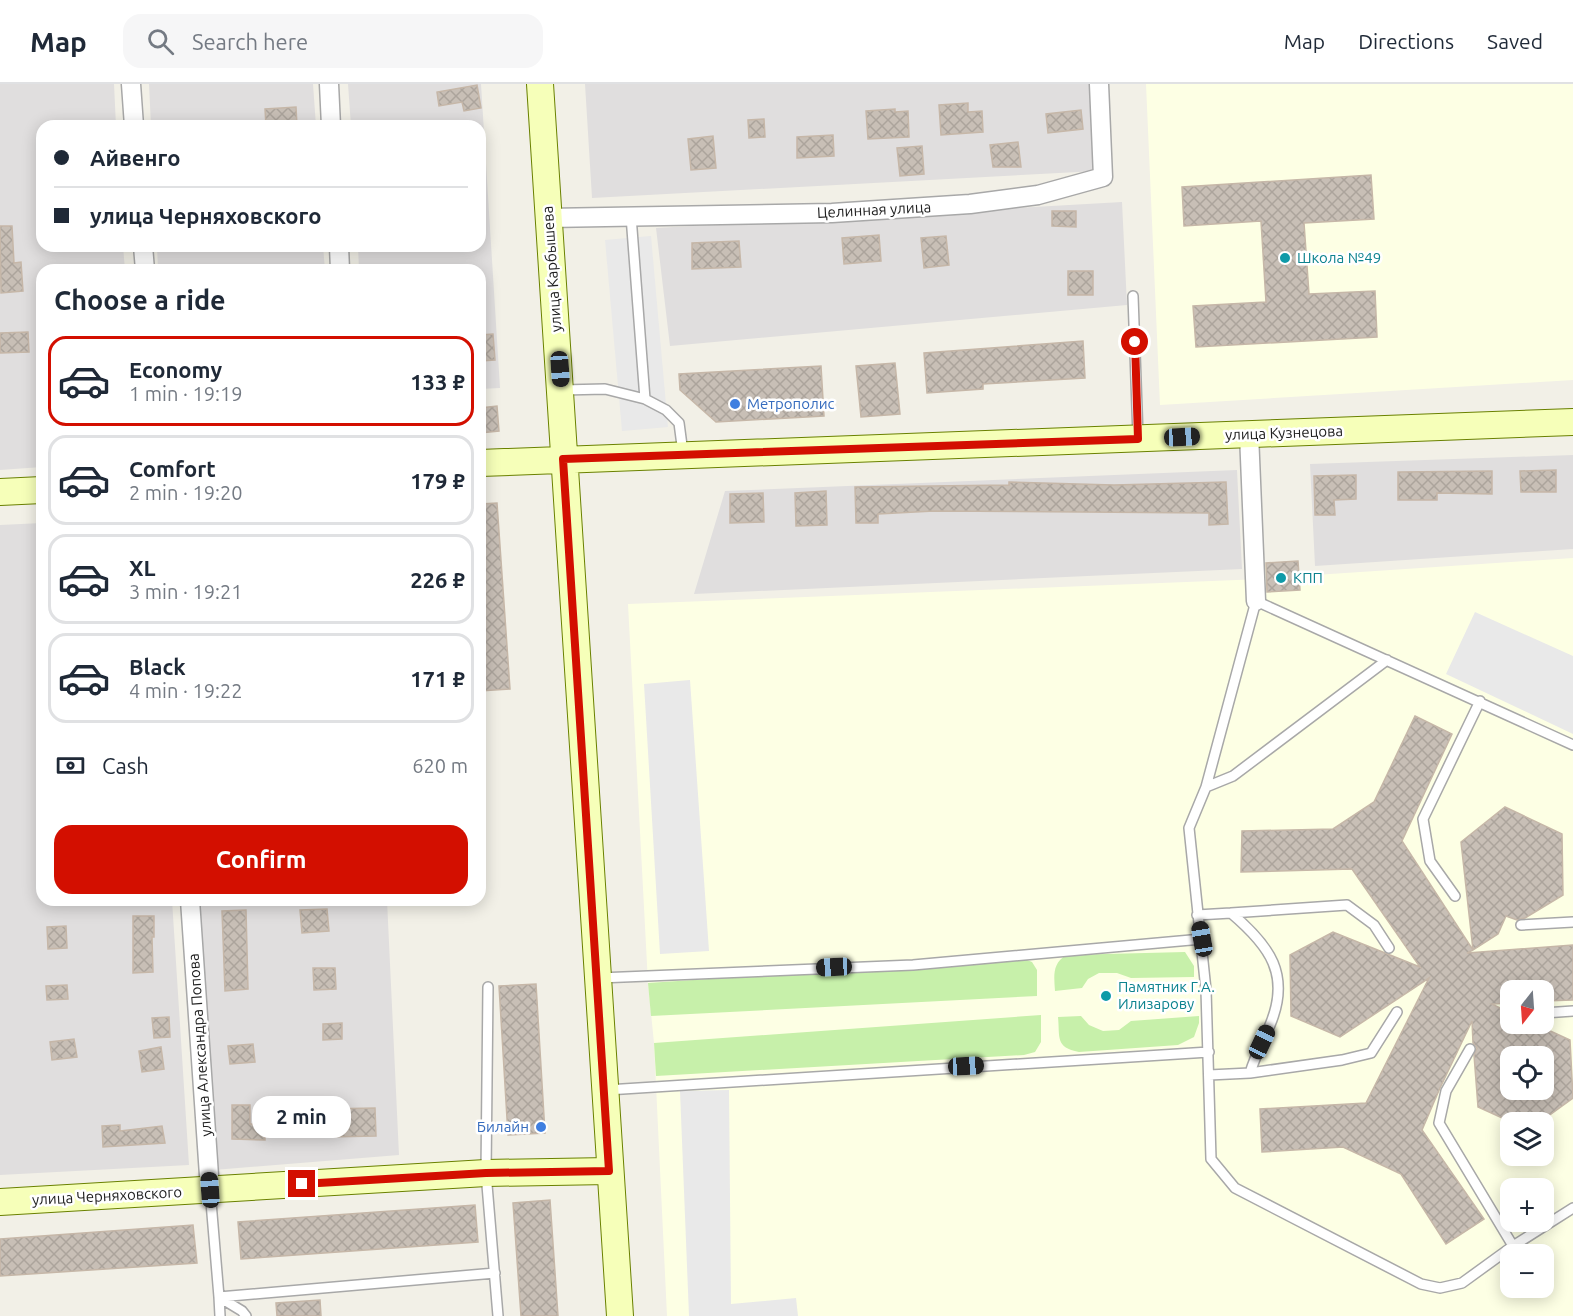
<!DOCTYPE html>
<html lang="en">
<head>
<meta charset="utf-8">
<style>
	body { margin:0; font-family:Ubuntu,sans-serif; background:#f6f6f7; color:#1f2937; height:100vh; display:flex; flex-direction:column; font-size:22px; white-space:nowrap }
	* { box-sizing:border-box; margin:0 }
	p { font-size:20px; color:#747a83 }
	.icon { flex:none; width:33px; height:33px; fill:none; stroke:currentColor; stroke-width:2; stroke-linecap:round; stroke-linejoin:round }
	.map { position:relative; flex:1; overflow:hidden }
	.drawer { position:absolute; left:36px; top:180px; width:450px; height:642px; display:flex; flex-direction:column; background:#fff; border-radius:18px; box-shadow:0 3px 15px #0003 }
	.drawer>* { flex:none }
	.guide { position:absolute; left:36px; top:36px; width:450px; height:132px; border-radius:18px; box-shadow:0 3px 15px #0003; display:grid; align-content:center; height:132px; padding:0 18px; background:#fff }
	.needle { width:39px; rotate:197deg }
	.controls { position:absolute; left:1500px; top:896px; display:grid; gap:12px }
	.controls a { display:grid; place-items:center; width:54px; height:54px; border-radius:12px; background:#fff; box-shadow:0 3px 15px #0003; font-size:30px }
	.end { position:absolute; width:27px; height:27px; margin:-14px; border:8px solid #d30f00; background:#fff; box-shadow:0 0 0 3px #fff }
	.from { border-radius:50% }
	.bubble { position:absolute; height:42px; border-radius:18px; background:#fff; box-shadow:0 3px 15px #0003; font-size:20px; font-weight:700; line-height:42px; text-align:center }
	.car { position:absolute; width:18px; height:36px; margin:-18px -9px; border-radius:8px; box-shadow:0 0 4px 2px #0007; background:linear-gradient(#222 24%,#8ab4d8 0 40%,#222 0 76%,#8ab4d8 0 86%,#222 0) }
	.guide b { display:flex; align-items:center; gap:21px; height:57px; font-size:22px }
	.guide b+b { border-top:2px solid #e0e1e3 }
	.guide i { width:15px; height:15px; background:#1f2937 }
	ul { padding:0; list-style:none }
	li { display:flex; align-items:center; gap:18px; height:90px; margin:0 12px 9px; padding:0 6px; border:3px solid #e0e1e3; border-radius:18px }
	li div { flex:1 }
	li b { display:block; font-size:22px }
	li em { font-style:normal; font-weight:700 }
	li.selected { border-color:#d30f00 }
	li>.icon { width:54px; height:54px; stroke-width:1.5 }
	h2 { padding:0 18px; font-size:27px; line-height:72px }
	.pay { display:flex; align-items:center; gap:15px; height:66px; padding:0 18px; font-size:22px }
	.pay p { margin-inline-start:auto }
	.cta { display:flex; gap:12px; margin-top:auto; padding:12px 18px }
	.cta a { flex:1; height:69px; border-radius:18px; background:#d30f00; color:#fff; font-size:24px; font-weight:700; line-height:69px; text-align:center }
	header { display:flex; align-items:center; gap:36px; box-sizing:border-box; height:84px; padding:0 30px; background:#fff; border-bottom:2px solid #e0e1e3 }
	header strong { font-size:28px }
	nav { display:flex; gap:33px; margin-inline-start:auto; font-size:21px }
	.search { width:420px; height:54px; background:#f6f6f7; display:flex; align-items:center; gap:15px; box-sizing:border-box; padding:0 21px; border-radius:18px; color:#747a83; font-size:22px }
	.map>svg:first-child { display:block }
	.residential { fill:#e0dede }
	.education { fill:#fdffe4; fill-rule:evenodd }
	.grass { fill:#c7f0aa }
	.parking { fill:#e9e9e9 }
	.building { fill:url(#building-cross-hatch); stroke:#c6b7a8; stroke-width:1.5; fill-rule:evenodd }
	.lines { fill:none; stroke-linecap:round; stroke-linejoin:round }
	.lane-casing { stroke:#a8a8a8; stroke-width:12 }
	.street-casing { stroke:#a8a8a8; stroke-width:21 }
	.secondary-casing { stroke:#6a8100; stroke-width:28 }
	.lane { stroke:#fff; stroke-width:9 }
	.street { stroke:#fff; stroke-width:18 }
	.secondary { stroke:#f6ffb9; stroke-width:26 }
	.route { stroke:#d30f00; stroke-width:8 }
	.culture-dot { fill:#0f9aa8; stroke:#fff; stroke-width:2 }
	.shop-dot { fill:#3f7fe0; stroke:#fff; stroke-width:2 }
	.labels { text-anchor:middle; stroke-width:5; stroke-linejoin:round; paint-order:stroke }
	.street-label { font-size:15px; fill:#212121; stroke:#fff }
	.culture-label { font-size:15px; fill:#0d838f; stroke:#fff; text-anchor:start }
	.shop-label { font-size:15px; fill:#366cbe; stroke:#fff; text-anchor:start }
</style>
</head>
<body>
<header>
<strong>Map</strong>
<div class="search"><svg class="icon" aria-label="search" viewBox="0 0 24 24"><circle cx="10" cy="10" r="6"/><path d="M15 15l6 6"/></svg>Search here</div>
<nav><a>Map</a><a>Directions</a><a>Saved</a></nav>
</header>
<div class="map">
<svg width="1573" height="1232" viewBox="0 0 1573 1232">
	<defs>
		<pattern id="building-cross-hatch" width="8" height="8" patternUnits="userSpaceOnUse" patternTransform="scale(1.5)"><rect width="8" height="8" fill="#c8bfb6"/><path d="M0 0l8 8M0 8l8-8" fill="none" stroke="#aca49c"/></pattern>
	</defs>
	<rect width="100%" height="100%" fill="#f2f0e7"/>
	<path class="residential" d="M0 0H114L116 42H42V162H123L125 186H42V383L0 386Z
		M149 0H313L316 42H151Z
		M348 0H481L500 304 480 305V186H359L358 162H480V42H351Z
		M585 0H1092L1097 87 592 114Z
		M1122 118 1127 221 670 262 656 144Z
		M157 162H323L325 186H158Z
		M1573 371V465L1315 482 1310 380Z
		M1237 386 1242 485 694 510 725 407Z
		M42 439V816H172L189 1081 0 1091V441Z
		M198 816H387L399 1071 214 1086Z"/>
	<path class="education" d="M1146 0H1573V296L1160 321Z
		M1573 474V1232H667L654 959 648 899 628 520 1262 495V479L1298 477 1300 492ZM1510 906H1544V939H1510ZM1510 972H1544V1005H1510ZM1510 1038H1544V1071H1510ZM1510 1104H1544V1137H1510ZM1510 1170H1544V1203H1510Z"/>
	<path class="grass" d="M1185 868 1194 882V893L1131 894 1117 889H1099L1088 895 1082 904 1055 907C1054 892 1052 880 1066 871Z
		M1022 874 1032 878 1037 886V912L651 932 648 899Z
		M1041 931V958L1035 968 1024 971 656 992 654 959Z
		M1081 932 1089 941 1103 947 1119 946 1131 937 1199 932V939L1194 953 1178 961 1079 968C1055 963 1060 954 1058 933Z"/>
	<path class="parking" d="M651 152 668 343 622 347 605 156Z
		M1475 528 1573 572V650L1446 590Z
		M690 596 709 867 660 870 644 600Z
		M729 1006 731 1220 796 1214 798 1232H689L680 1007Z"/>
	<path class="building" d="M477 1 481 24 464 27 462 18 439 22 437 8Z
		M968 19V28L982 27 983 48 941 51 939 21Z
		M296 23 297 42H266L265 25Z
		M895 25V28L908 27 909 53 868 55 866 27Z
		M1081 26 1083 45 1048 49 1046 30Z
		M764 35 765 53 749 54 748 36Z
		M833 51 834 72 797 74V53Z
		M713 52 716 84 691 86 688 55Z
		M1018 58 1021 83H993L990 61Z
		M922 62 924 90 900 92 897 64Z
		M1371 91 1374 135 1304 139 1309 210 1375 207 1377 253 1196 263 1193 222 1266 218 1261 137 1184 142 1182 103Z
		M1052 127H1076V143L1052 142Z
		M0 142H12L14 179 21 178 23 207 1 209Z
		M879 151 881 177 844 180 842 154Z
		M946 152 949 181 924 184 921 154Z
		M739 157 741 183 692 185V159Z
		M1068 187H1093V211H1068Z
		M28 248 29 268 0 269V249Z
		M493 250 495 276 480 277V251Z
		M1083 257 1085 294 983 300V305L927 309 924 269Z
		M895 279 900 330 861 333 856 282Z
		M821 282 824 332 716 338 680 306 679 290Z
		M497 322 499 347 480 349V324Z
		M1556 386V408H1521L1520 387Z
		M1492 387V410L1437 409V416H1398V388Z
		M1356 391V415L1334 416 1335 431H1315L1314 392Z
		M1009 398 1114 401 1226 398 1228 440 1209 441V429L934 427 878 430V439H856L855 403 1009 401Z
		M826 407 827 441 796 442 795 409Z
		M763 409 764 438 730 439V410Z
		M497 419 510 605 480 607V420Z
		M1298 477 1300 506 1267 508 1266 479Z
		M1415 632 1452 650 1402 757 1473 866 1467 869 1573 861V916L1544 917V906H1510V919L1492 920 1510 929V939H1533L1570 956 1573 1014 1540 1038H1511L1478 1023 1474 971 1477 964 1473 959 1472 937 1440 1004 1422 1046 1484 1135 1446 1160 1401 1090 1343 1063 1262 1068 1260 1025 1366 1019 1429 894 1340 953 1291 932 1290 871 1333 848 1420 883 1352 785 1241 788 1242 747 1333 745 1374 718ZM1510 972H1544V1005H1510Z
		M1505 723 1562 750 1563 811 1525 834 1517 836 1506 832 1498 850 1473 866 1461 758Z
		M327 825 329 847 302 849 300 826Z
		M246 826 248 905 225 907 222 827Z
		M133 832H154V853H152L153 888 133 889Z
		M66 842 67 864 48 865 47 843Z
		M313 884H335L336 905 314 906Z
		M536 900 545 1049 508 1051 499 902Z
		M67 901 68 915 47 916 46 902Z
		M169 933 170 953 154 954 152 934Z
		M342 939V955L323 956V940Z
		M74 955 77 973 52 976 50 958Z
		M253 960 255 978 230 980 228 962Z
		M161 963 164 985 142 988 139 967Z
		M232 1021H250V1040H265V1056L232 1055Z
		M375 1024 376 1052 327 1053 326 1025Z
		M120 1041V1047L162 1042 165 1059 103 1063 102 1042Z
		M550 1116 558 1232H521L513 1119Z
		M475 1121 478 1158 241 1175 238 1138Z
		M193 1141 197 1179 0 1192V1155Z
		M320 1216 321 1232H277L276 1219Z"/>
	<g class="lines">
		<g class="lane-casing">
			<path id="lane" d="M631 132 645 315
				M1133 212 1138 353
				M562 306 605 305 645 315 666 326 679 339 683 369
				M1573 661 1256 517 1206 703 1189 744 1206 906 1211 1075 1235 1104 1421 1200 1440 1204 1462 1199 1513 1162 1573 1124
				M1206 703 1233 692 1387 576
				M1455 812 1430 777 1423 735 1480 617
				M1231 829 1347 821 1374 841 1389 864
				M1197 831 1231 829C1270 862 1291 891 1270 941 1263 957 1255 972 1250 989L1209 991
				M1521 841 1573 838
				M599 894 913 881 1202 855
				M488 903 486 1089 498 1232
				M1544 929 1573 927
				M1470 965 1446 1007 1439 1039 1513 1162
				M1250 989 1342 976 1371 969 1397 928
				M607 1006 1209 968
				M210 1106 219 1213 242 1227 246 1232
				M220 1232 219 1213 495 1189"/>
		</g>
		<g class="street-casing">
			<path id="street" d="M131 0 134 42
				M329 0 331 42
				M548 134 832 129 970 120 1038 111 1103 93 1099 0
				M143 162 145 186
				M339 162 340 186
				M1249 350 1256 517
				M190 816 210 1106"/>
		</g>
		<g class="secondary-casing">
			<path id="secondary" d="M540 0 620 1232
				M480 379 1573 338
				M0 408 42 406
				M0 1118 486 1089 609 1087"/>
		</g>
		<use href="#lane" class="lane"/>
		<use href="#street" class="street"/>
		<use href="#secondary" class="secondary"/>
	</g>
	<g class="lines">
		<path class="route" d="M302 1100 486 1089 609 1087 563 375 1138 355 1135 258"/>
	</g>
	<g class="culture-dot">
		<circle cx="1285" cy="174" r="6"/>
		<circle cx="1281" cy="494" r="6"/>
		<circle cx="1106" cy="912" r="6"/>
	</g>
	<g class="shop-dot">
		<circle cx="735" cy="320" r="6"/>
		<circle cx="541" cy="1043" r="6"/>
	</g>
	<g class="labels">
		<g class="street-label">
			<text transform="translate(874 126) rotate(-3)" y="5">Целинная улица</text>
			<text transform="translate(552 185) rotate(-94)" y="5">улица Карбышева</text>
			<text transform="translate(1284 349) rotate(-2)" y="5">улица Кузнецова</text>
			<text transform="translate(200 961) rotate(-94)" y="5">улица Александра Попова</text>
			<text transform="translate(107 1112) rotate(-3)" y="5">улица Черняховского</text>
		</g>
		<g class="culture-label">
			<text x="1297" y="179">Школа №49</text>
			<text x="1293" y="499">КПП</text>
			<text x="1118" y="908">Памятник Г.А.<tspan x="1118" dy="17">Илизарову</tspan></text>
		</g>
		<g class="shop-label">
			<text x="747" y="325">Метрополис</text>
			<text x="529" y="1048" text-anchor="end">Билайн</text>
		</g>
	</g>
</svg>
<div class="controls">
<a><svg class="needle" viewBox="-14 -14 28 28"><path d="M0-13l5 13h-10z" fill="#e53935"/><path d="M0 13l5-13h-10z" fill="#747a83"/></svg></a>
<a><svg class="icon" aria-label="locate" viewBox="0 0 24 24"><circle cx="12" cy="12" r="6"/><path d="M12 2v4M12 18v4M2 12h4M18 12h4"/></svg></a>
<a><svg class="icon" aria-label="layers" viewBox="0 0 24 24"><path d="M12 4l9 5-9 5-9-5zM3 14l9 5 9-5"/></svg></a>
<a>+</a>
<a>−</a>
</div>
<i class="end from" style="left:1135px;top:258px"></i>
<i class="end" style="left:302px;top:1100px"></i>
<div class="bubble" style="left:252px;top:1012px;width:99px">2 min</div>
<i class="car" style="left:560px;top:285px;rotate:176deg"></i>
<i class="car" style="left:1182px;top:353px;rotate:87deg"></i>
<i class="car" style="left:1202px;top:855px;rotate:350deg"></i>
<i class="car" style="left:834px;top:883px;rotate:267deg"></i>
<i class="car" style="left:1262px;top:958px;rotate:25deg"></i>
<i class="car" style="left:966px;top:982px;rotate:87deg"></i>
<i class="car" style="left:210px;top:1106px;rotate:356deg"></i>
<div class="guide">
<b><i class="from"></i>Айвенго</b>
<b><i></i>улица Черняховского</b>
</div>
<section class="drawer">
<h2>Choose a ride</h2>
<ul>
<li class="selected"><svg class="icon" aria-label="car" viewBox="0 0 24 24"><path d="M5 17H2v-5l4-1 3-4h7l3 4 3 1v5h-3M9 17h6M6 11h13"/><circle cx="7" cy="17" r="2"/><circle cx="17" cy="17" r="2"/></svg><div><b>Economy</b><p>1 min · 19:19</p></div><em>133 ₽</em></li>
<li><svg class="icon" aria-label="car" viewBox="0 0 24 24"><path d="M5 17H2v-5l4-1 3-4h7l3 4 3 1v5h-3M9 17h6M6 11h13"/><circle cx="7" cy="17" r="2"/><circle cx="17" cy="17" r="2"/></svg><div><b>Comfort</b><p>2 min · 19:20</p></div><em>179 ₽</em></li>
<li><svg class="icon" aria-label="car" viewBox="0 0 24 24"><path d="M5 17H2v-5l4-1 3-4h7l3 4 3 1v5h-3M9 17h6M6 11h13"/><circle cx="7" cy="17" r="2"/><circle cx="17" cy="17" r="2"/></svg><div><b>XL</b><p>3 min · 19:21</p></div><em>226 ₽</em></li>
<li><svg class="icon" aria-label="car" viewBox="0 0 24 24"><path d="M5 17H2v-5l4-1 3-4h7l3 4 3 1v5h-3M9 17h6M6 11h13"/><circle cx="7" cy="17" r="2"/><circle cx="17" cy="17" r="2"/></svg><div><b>Black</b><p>4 min · 19:22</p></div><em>171 ₽</em></li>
</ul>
<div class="pay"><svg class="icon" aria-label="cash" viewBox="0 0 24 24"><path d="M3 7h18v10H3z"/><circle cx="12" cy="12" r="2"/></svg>Cash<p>620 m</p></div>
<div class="cta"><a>Confirm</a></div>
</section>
</div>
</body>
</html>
